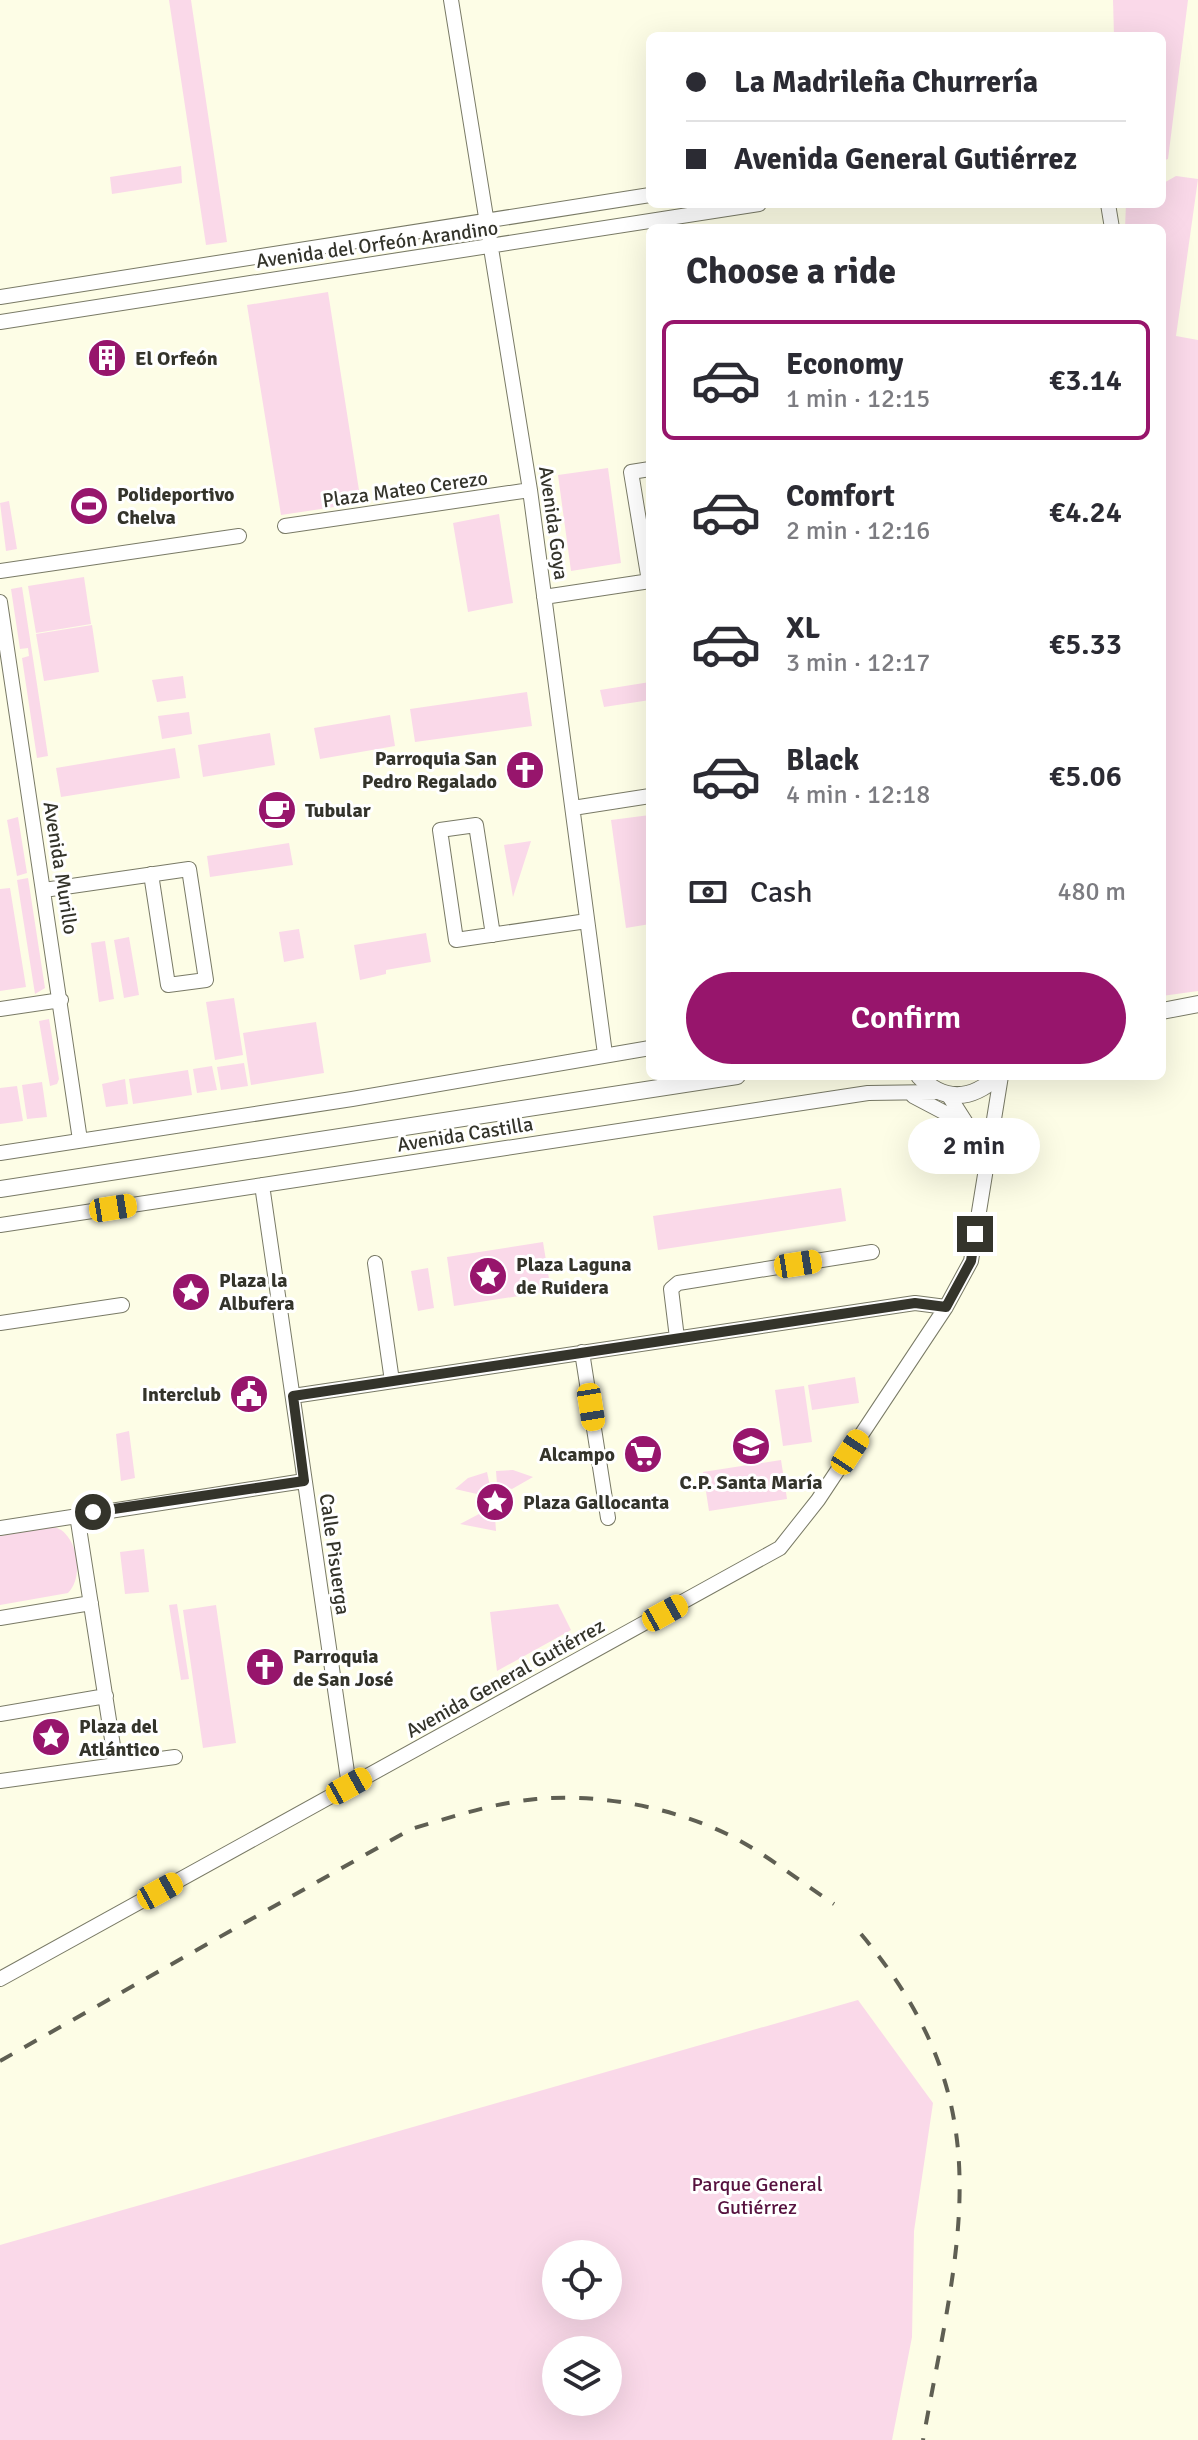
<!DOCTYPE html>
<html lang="en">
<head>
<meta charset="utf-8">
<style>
	body { margin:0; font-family:Signika,sans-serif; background:#f2f2f3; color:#2b2b33; height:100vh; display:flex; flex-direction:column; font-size:30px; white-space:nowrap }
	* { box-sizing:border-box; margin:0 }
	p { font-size:26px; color:#7c7c81 }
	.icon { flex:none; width:44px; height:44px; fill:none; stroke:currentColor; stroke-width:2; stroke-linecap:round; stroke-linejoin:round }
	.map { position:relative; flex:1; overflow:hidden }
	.drawer { position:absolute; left:646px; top:224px; width:520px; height:856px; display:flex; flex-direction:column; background:#fff; border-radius:12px; box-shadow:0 8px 32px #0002 }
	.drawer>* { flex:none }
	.guide { position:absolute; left:646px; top:32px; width:520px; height:176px; border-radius:12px; box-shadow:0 8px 32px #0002; display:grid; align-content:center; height:176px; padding:0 40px; background:#fff }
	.tools { position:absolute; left:542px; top:2240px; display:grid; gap:16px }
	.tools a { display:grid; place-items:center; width:80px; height:80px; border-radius:50%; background:#fff; box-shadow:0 8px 32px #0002; font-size:40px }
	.end { position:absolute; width:36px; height:36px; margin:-18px; border:10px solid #34342b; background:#fff; box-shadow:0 0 0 4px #fff }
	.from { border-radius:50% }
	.bubble { position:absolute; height:56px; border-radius:28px; background:#fff; box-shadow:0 8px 32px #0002; font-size:26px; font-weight:600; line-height:56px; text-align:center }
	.car { position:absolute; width:24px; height:48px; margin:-24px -12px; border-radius:10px; box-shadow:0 0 6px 2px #0007; background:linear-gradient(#f5c518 24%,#345 0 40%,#f5c518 0 76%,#345 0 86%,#f5c518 0) }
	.guide b { display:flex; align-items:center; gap:28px; height:76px; font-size:30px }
	.guide b+b { border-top:2px solid #e1e1e2 }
	.guide i { width:20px; height:20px; background:#2b2b33 }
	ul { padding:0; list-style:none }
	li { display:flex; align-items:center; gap:24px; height:120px; margin:0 16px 12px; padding:0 24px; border:4px solid transparent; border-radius:12px }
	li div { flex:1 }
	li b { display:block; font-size:30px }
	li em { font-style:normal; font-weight:600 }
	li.active { border-color:#97156c }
	li>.icon { width:72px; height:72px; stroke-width:1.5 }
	h2 { padding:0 40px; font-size:36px; line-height:96px }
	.pay { display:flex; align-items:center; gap:20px; height:88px; padding:0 40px; font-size:30px }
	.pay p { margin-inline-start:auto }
	.cta { display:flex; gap:16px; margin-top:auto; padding:16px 40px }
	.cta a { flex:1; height:92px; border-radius:48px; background:#97156c; color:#fff; font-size:32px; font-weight:600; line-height:92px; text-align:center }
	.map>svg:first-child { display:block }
	.green { fill:#fad9e9; fill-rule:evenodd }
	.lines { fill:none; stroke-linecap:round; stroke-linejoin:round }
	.minor-casing { stroke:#797a66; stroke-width:16 }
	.tertiary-casing { stroke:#797a66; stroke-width:18 }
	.minor { stroke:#fff; stroke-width:14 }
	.tertiary { stroke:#fff; stroke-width:16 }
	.rail { stroke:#5f5f53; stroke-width:4; stroke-dasharray:14 14; stroke-linecap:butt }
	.route { stroke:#34342b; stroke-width:10 }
	.labels { text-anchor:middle; stroke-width:6; stroke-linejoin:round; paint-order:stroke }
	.street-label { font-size:20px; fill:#34342b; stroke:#fff }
	.poi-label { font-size:20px; font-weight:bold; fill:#34342b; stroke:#fff; text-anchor:start }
	.park-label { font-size:20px; fill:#56113e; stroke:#fff }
</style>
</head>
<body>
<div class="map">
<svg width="1198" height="2440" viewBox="0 0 1198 2440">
	<rect width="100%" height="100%" fill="#fdfde6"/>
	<path class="green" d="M169 0H191L227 242 206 245Z
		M1113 0H1188L1168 159 1162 161V36H1114Z
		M181 166 182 183 112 194 110 177Z
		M1176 176 1198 179 1176 336 1198 340V991L1162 996V228H1125L1126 204H1162V184Z
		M328 292 361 503 281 515 247 305Z
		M608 468 621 563 571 571 558 475Z
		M9 501 17 549 6 551 0 503Z
		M499 514 513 603 468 612 453 523Z
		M84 577 91 624 36 633 28 586Z
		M22 587 48 756 37 758 22 658 29 656 28 648 20 649 11 589Z
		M92 625 99 672 44 681 36 634Z
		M183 676 186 698 157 702 152 680Z
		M650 682V700L604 707 600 690Z
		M527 692 532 726 415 742 410 709Z
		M189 712 192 734 162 739 158 716Z
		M390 715 395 746 320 759 314 728Z
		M270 733 275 765 203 777 198 745Z
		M175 748 180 778 61 797 56 768Z
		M650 815V924L626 928 611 820Z
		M18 817 27 873 17 876 7 820Z
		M531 841 513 897 504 845Z
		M289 843 293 865 210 877 207 856Z
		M28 878 45 988 35 994 17 880Z
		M10 888 26 987 0 991V889Z
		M299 929 304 958 284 962 279 932Z
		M426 933 431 962 386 970V974L360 980 354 945Z
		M129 937 139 995 124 998 114 940Z
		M105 941 114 999 99 1002 91 943Z
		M234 998 243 1055 215 1060 206 1002Z
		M49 1019 59 1079 57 1084 50 1086 39 1021Z
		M316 1022 324 1073 251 1085 243 1033Z
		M244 1063 248 1086 221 1090 217 1067Z
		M212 1066 217 1090 197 1093 193 1069Z
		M188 1070 192 1095 133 1104 129 1079Z
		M125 1079 128 1104 106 1107 102 1084Z
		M42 1082 47 1117 27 1119 22 1085Z
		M17 1086 23 1121 0 1124V1088Z
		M841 1188 846 1221 658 1250 653 1216Z
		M543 1242 551 1291 454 1306 447 1257Z
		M428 1268 434 1308 418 1311 411 1271Z
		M855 1377 859 1403 812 1410 808 1385Z
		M804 1386 812 1442 783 1446 775 1390Z
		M129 1431 135 1478 121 1481 116 1434Z
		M781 1460 787 1499 709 1511 703 1472Z
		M513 1470 533 1477 512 1489 497 1484 496 1471Z
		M487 1472 490 1486 477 1494 455 1489 468 1478Z
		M479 1514 495 1516 496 1531 460 1524Z
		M54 1527C77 1532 85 1577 68 1593L0 1605V1536Z
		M144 1549 149 1592 125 1594 120 1552Z
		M177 1604 189 1679 181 1680 169 1605Z
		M558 1604 571 1630 497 1671 490 1612Z
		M216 1605 236 1743 203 1748 183 1610Z
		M858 2000 933 2103 914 2231 912 2337 892 2440H0V2245ZM556 2254H608V2306H556ZM556 2350H608V2402H556Z"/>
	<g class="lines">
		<g class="minor-casing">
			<path id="minor" d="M451 0 530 490 605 1054
				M1108 204 1112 228
				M0 297 650 195
				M0 322 759 204
				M285 526 530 490
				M0 571 239 536
				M649 581 631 472 650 469
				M544 597 650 581
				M0 602 80 1140
				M573 808 650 796
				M44 890 189 869 206 980 168 985 151 874
				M493 935 476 825 440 830 456 940 587 921
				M0 1009 61 1000
				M913 1096 951 1116 977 1153
				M949 1096 970 1129
				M0 1153 352 1099 650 1048
				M262 1185 349 1786
				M0 1225 868 1093 937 1092
				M375 1263 392 1381
				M0 1323 122 1305
				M677 1338 671 1289 678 1283 872 1252
				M582 1352 608 1518
				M293 1396 915 1303 946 1307
				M0 1528 304 1481
				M0 1618 91 1603
				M0 1714 106 1696
				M116 1765 175 1757
				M0 1781 116 1765 77 1515
				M0 1979 780 1548 818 1500 946 1307 971 1261 1001 1076"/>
		</g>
		<g class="tertiary-casing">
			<path id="tertiary" d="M1162 1011 1198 1004
				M919 1076C944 1103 972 1100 998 1076
				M0 1189 737 1076"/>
		</g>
		<use href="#minor" class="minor"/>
		<use href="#tertiary" class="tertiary"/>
		<path class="rail" d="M861 1934C1005 2105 959 2240 923 2440
			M0 2061 411 1829C452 1817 493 1803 536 1799 597 1793 671 1807 727 1834 764 1852 799 1881 834 1904"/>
	</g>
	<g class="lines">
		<path class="route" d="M93 1512 304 1481 293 1396 915 1303 946 1307 971 1261 975 1234"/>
	</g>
	<defs>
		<g id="building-disc" transform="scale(2)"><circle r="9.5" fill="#97156c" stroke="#fff"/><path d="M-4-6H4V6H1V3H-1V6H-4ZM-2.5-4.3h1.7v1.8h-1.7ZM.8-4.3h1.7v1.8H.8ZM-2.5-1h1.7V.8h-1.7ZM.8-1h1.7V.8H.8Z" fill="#fff"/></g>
		<g id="stadium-disc" transform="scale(2)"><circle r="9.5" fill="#97156c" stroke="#fff"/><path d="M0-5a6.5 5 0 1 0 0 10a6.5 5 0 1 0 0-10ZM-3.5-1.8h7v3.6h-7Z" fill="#fff"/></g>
		<g id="church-disc" transform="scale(2)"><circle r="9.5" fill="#97156c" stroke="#fff"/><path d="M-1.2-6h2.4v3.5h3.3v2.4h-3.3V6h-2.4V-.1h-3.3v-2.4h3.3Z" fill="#fff"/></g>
		<g id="cafe-disc" transform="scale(2)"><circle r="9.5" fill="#97156c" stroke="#fff"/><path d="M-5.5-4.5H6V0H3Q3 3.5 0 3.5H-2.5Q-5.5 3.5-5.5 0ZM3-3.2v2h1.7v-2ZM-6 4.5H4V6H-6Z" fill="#fff"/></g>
		<g id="sight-disc" transform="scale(2)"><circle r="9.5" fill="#97156c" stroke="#fff"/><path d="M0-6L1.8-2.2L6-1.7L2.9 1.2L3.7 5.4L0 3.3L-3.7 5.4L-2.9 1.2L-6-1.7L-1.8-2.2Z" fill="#fff"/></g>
		<g id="civic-disc" transform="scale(2)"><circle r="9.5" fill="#97156c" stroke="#fff"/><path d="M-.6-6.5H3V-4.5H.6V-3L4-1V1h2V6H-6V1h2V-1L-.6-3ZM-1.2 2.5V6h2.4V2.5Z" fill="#fff"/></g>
		<g id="school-disc" transform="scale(2)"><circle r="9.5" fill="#97156c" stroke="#fff"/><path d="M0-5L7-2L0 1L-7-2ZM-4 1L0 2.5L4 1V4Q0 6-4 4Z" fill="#fff"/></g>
		<g id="supermarket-disc" transform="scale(2)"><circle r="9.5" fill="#97156c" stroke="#fff"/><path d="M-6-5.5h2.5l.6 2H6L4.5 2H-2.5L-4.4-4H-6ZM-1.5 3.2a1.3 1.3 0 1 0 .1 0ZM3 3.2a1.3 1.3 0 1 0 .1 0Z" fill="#fff"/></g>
	</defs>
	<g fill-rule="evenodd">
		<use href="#building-disc" x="107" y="358"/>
		<use href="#stadium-disc" x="89" y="506"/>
		<use href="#church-disc" x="525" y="770"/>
		<use href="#cafe-disc" x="277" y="810"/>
		<use href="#sight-disc" x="488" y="1276"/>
		<use href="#sight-disc" x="191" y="1292"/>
		<use href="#civic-disc" x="249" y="1394"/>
		<use href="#school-disc" x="751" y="1446"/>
		<use href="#supermarket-disc" x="643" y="1454"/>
		<use href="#sight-disc" x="495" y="1502"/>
		<use href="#church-disc" x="265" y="1667"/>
		<use href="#sight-disc" x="51" y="1737"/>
	</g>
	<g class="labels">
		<g class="street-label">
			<text transform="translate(377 244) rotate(-8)" y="7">Avenida del Orfeón Arandino</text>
			<text transform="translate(405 489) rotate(-8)" y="7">Plaza Mateo Cerezo</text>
			<text transform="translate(554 523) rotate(82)" y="7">Avenida Goya</text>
			<text transform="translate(61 868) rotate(81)" y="7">Avenida Murillo</text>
			<text transform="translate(465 1134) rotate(-9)" y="7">Avenida Castilla</text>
			<text transform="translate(335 1554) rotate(82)" y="7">Calle Pisuerga</text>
			<text transform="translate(505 1678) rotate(-29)" y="7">Avenida General Gutiérrez</text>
		</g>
		<g class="poi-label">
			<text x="135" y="365">El Orfeón</text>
			<text x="117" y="501">Polideportivo<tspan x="117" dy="23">Chelva</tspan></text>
			<text x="497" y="765" text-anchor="end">Parroquia San<tspan x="497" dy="23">Pedro Regalado</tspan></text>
			<text x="305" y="817">Tubular</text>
			<text x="516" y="1271">Plaza Laguna<tspan x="516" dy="23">de Ruidera</tspan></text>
			<text x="219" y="1287">Plaza la<tspan x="219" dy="23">Albufera</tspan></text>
			<text x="221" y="1401" text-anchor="end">Interclub</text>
			<text x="615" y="1461" text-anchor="end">Alcampo</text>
			<text x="751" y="1489" text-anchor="middle">C.P. Santa María</text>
			<text x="523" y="1509">Plaza Gallocanta</text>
			<text x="293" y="1663">Parroquia<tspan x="293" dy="23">de San José</tspan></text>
			<text x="79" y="1733">Plaza del<tspan x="79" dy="23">Atlántico</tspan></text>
		</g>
		<g class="park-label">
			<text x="757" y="2191">Parque General<tspan x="757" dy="23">Gutiérrez</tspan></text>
		</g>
	</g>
</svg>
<div class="tools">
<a><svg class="icon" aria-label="locate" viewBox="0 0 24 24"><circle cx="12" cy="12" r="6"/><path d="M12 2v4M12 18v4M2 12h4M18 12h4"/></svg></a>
<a><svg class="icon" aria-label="layers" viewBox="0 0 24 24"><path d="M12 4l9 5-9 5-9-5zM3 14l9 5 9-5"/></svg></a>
</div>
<i class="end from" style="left:93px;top:1512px"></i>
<i class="end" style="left:975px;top:1234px"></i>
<div class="bubble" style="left:908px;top:1118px;width:132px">2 min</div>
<i class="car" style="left:113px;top:1208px;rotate:81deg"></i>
<i class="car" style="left:798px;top:1264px;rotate:81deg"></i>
<i class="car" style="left:591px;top:1407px;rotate:171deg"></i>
<i class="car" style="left:850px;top:1452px;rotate:33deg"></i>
<i class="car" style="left:665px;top:1613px;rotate:61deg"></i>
<i class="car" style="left:349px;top:1786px;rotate:61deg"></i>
<i class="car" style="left:160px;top:1891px;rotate:61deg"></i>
<div class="guide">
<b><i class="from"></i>La Madrileña Churrería</b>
<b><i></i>Avenida General Gutiérrez</b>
</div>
<section class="drawer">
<h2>Choose a ride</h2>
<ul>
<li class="active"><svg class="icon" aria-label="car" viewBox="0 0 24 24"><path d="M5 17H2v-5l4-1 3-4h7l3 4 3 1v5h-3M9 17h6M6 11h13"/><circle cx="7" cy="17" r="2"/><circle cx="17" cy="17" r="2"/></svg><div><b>Economy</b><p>1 min · 12:15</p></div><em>€3.14</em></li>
<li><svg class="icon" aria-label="car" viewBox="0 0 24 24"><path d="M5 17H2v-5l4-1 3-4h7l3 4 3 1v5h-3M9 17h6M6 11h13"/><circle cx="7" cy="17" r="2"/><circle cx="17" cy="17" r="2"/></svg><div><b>Comfort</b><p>2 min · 12:16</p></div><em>€4.24</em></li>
<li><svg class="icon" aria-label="car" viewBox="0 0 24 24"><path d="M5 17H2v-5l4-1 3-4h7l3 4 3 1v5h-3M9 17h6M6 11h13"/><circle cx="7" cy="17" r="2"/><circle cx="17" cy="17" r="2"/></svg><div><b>XL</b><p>3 min · 12:17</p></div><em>€5.33</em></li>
<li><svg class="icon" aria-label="car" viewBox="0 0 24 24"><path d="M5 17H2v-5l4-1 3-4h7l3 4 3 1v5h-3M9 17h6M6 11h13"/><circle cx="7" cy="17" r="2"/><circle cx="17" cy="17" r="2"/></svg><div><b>Black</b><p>4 min · 12:18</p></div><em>€5.06</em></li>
</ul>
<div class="pay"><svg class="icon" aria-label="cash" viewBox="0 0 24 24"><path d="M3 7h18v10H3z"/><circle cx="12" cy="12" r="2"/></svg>Cash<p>480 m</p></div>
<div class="cta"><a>Confirm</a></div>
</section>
</div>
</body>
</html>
